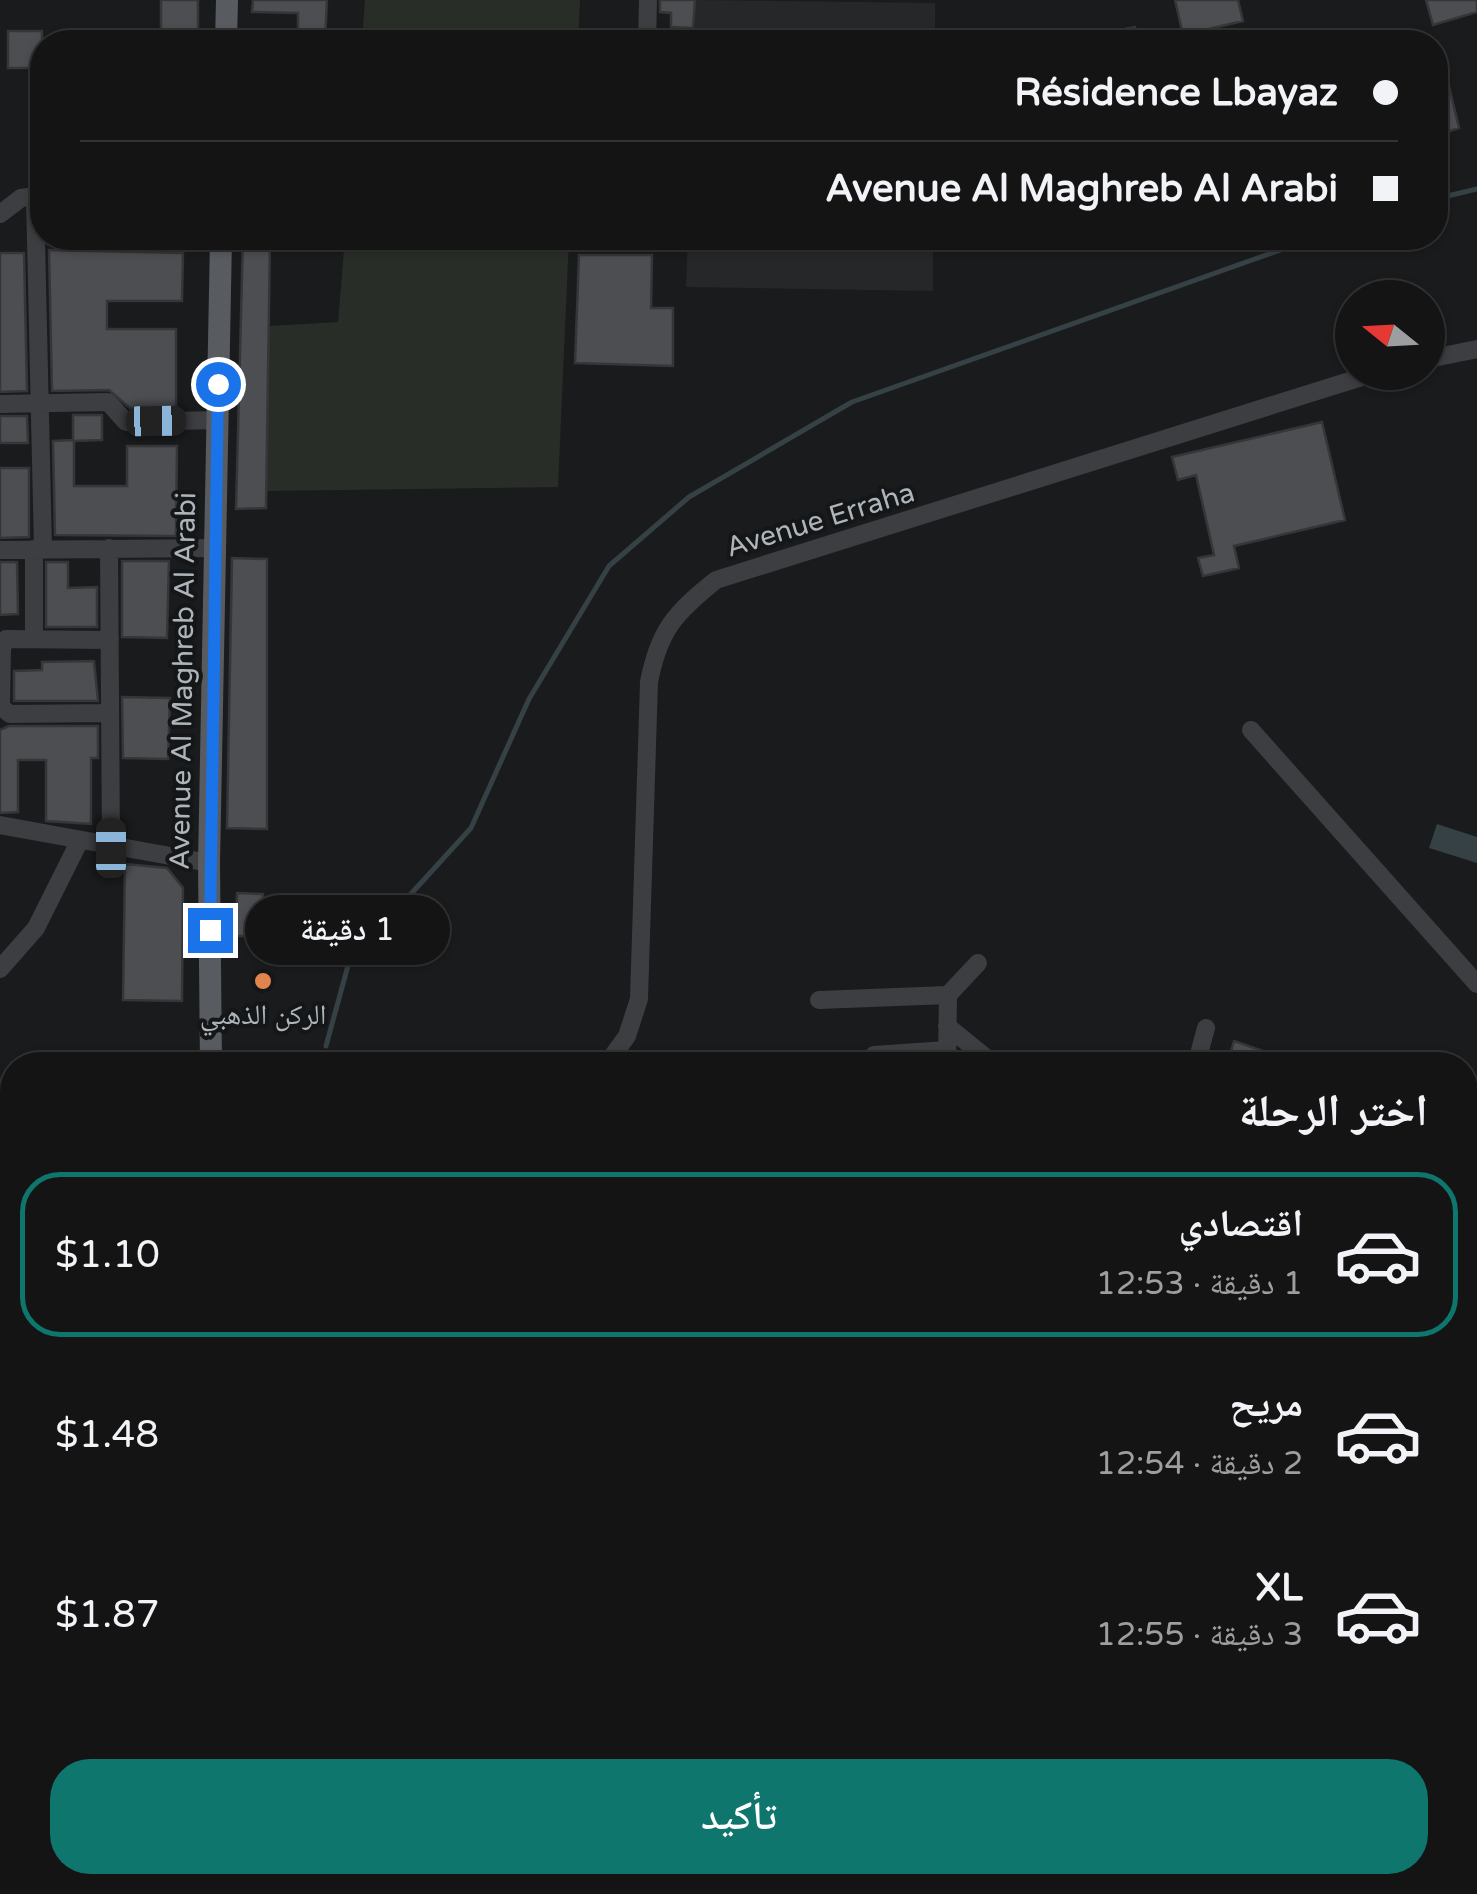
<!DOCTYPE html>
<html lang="ar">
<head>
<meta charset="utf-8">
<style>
	body { margin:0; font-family:"Varela Round","Noto Naskh Arabic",sans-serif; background:#1d1d1e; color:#f1f3f6; direction:rtl; height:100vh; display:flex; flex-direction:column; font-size:38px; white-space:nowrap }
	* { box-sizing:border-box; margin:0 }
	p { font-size:32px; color:#9d9ea0 }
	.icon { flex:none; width:55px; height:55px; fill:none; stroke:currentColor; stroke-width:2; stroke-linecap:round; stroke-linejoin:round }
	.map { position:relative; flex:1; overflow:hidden; direction:ltr }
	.side { position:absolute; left:0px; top:1052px; width:1478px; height:842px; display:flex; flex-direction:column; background:#141415; border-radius:40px 40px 0 0; box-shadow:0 2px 8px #0004,0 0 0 2px #333334; direction:rtl }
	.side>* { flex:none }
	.hud { position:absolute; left:30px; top:30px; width:1418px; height:220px; border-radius:40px; box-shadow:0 2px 8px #0004,0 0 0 2px #333334; direction:rtl; display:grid; align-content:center; height:220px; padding:0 50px; background:#141415 }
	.needle { width:65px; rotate:288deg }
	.buttons { position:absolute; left:1335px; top:280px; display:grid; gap:20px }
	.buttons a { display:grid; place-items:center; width:110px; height:110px; border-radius:50%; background:#141415; box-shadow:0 2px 8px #0004,0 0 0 2px #333334; font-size:50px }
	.end { position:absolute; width:45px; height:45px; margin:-22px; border:12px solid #1a73e8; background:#fff; box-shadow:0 0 0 5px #fff }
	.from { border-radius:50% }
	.bubble { position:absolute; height:70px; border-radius:35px; background:#141415; box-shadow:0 2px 8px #0004,0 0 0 2px #333334; font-size:32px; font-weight:600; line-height:70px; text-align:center; direction:rtl }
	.car { position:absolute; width:30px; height:60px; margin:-30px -15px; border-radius:12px; box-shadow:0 0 8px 2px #0007; background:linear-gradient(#222 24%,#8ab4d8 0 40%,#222 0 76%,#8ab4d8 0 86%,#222 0) }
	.hud b { display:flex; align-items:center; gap:35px; height:95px; font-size:38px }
	.hud b+b { border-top:2px solid #333334 }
	.hud i { width:25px; height:25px; background:#f1f3f6 }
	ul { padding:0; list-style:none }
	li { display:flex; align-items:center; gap:30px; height:165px; margin:0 20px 15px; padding:0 30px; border:5px solid transparent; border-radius:40px }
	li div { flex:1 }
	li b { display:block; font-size:38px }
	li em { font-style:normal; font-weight:600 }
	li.on { border-color:#0f766e }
	li>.icon { width:90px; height:90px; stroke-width:1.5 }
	h2 { padding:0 50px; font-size:45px; line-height:120px }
	.primary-button { display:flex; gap:20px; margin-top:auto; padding:20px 50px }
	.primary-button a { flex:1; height:115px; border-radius:40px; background:#0f766e; color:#fff; font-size:40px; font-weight:600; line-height:115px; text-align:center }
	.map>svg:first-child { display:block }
	.built { fill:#262729 }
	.green { fill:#282e27 }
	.water { fill:#354144 }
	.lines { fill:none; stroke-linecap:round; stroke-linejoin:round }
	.stream { stroke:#354144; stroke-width:5 }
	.building { fill:#4c4e51; stroke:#353638; stroke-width:2.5 }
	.path { stroke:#424548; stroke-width:2.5; stroke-dasharray:5 8; stroke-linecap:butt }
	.minor { stroke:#3c3e41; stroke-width:18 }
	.major { stroke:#585c60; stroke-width:22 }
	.route { stroke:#1a73e8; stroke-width:12 }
	.poi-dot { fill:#e0854e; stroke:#151617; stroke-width:4 }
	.labels { text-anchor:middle; stroke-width:8; stroke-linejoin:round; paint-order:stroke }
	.street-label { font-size:28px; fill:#aeb5ba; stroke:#151617 }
	.poi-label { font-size:28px; fill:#aeb5ba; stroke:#151617 }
</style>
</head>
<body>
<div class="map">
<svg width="1477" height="1894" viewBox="0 0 1477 1894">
	<rect width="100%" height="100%" fill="#1a1b1c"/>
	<path class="built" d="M695 0 935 3V42H694Z
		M688 238H933V291L686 287Z
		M692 1883 694 1894H436L434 1883Z
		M1019 1883V1882L1321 1883 1314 1894H1022Z"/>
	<path class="green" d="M365 0H580L578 42H362Z
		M345 238H569L558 487 266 491 269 326 338 322Z
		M0 1824 12 1833V1882L89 1883 90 1894H4L0 1890Z"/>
	<path class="water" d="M1437 824 1477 837V863L1429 848Z"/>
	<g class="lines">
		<path class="stream" d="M1435 199 1477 189
			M326 1046 349 962 471 828 529 699 609 566 689 497 852 402 1314 238
			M0 1130 12 1126"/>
	</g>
	<path class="building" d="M161 0H198V42H161Z
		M253 0H327L325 42H298V13L252 12Z
		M660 0H695L693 28 671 27V13L660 12Z
		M1175 0H1238L1243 21 1183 35Z
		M1426 0H1477V12L1433 25Z
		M1135 27 1138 42H1090V36Z
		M8 31H42V68H8Z
		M1449 86 1459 128 1447 132 1443 117 1435 119V104L1440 103 1436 89Z
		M243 238H270L266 508 236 509Z
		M49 250 183 253 182 301H107V329H176V408L131 409 109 390 52 391Z
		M0 253H24L27 391 0 392Z
		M579 255H652L651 308H673V366L575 363Z
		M73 415H102V440L74 441V486H127V446H177L176 536 55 535 53 441 73 440Z
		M0 416H27L28 443H0Z
		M1322 422 1345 520 1234 546 1239 568 1203 576 1198 558 1214 555 1196 475 1178 480 1172 457Z
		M0 468H29V537L0 538Z
		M232 558 267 559V829L227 828Z
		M122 561H169L167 638 122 637Z
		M0 562H17L18 614 0 615Z
		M46 562H68V588L97 587V627H46Z
		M94 661 98 701H14V671L42 670V662Z
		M122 697 170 698 168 759 123 758Z
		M9 726H98V758H91V824L46 821V760H18V812L0 813V730Z
		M125 864 167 868 183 888 182 1001 123 1000Z
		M237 893 263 894 262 936H236Z
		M1234 1041 1263 1051 1259 1065H1227Z
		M0 1521 12 1529V1560L0 1549Z"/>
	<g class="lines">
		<path class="path" d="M0 1853 12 1880
			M16 1882 23 1887 54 1882
			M695 1882 698 1894
			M0 1883 10 1880"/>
		<path class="minor" d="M647 42 648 0
			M35 196 43 549
			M0 214 21 198 42 195
			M1428 359 1477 349
			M0 404 108 402 126 422 218 420
			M109 548 111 849
			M34 549V638
			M0 550 213 548
			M110 640 6 639 2 648 1 707 10 714 110 713
			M1251 730 1477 984
			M0 825 209 863
			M0 969 36 928 79 842
			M819 1000 948 995
			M947 1026 995 1065
			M606 1065 627 1036 639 999 649 682C659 630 675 613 716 580L1378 372
			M875 1065 874 1055 947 1050
			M947 1065 948 995 978 963
			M1196 1065 1206 1028
			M1465 1135 1477 1120
			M0 1287 12 1295
			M1465 1530 1477 1559
			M1465 1593 1477 1574
			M0 1623 12 1634
			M1465 1708 1477 1687
			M316 1882 323 1894
			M775 1882 777 1894
			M245 1894 265 1882
			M1343 1894 1350 1882
			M1475 1894 1477 1892"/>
		<path class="major" d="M226 42 227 0
			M211 1065 209 863 221 238
			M116 1882 117 1894"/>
	</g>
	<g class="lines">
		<path class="route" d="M210 930 218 384"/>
	</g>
	<circle class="poi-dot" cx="263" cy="981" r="10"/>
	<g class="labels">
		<g class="street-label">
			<text transform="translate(820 519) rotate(-17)" y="10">Avenue Erraha</text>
			<text transform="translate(182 681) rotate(-89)" y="10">Avenue Al Maghreb Al Arabi</text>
		</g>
		<g class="poi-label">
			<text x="263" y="1024">الركن الذهبي</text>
		</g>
	</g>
</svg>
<div class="buttons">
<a><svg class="needle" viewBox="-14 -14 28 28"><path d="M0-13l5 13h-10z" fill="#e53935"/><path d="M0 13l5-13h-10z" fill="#9d9ea0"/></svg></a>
</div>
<i class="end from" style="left:218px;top:384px"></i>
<i class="end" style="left:210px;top:930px"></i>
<div class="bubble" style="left:245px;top:895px;width:205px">1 دقيقة</div>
<i class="car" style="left:156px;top:421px;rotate:89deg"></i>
<i class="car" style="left:111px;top:848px;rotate:0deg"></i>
<div class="hud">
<b><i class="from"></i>Résidence Lbayaz</b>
<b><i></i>Avenue Al Maghreb Al Arabi</b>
</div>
<section class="side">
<h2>اختر الرحلة</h2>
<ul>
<li class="on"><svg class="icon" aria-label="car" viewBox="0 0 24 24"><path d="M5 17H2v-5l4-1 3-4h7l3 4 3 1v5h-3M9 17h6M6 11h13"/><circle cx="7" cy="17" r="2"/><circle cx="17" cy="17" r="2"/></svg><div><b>اقتصادي</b><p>1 دقيقة · 12:53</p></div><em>$1.10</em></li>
<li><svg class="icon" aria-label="car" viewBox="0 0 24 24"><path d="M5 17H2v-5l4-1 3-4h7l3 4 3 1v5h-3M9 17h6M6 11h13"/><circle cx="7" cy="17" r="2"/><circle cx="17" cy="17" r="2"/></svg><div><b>مريح</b><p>2 دقيقة · 12:54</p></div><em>$1.48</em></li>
<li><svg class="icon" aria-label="car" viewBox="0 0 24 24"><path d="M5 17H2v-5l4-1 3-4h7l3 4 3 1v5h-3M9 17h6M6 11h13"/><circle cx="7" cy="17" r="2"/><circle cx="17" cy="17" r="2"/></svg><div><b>XL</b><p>3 دقيقة · 12:55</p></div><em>$1.87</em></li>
</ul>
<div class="primary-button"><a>تأكيد</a></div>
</section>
</div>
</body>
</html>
